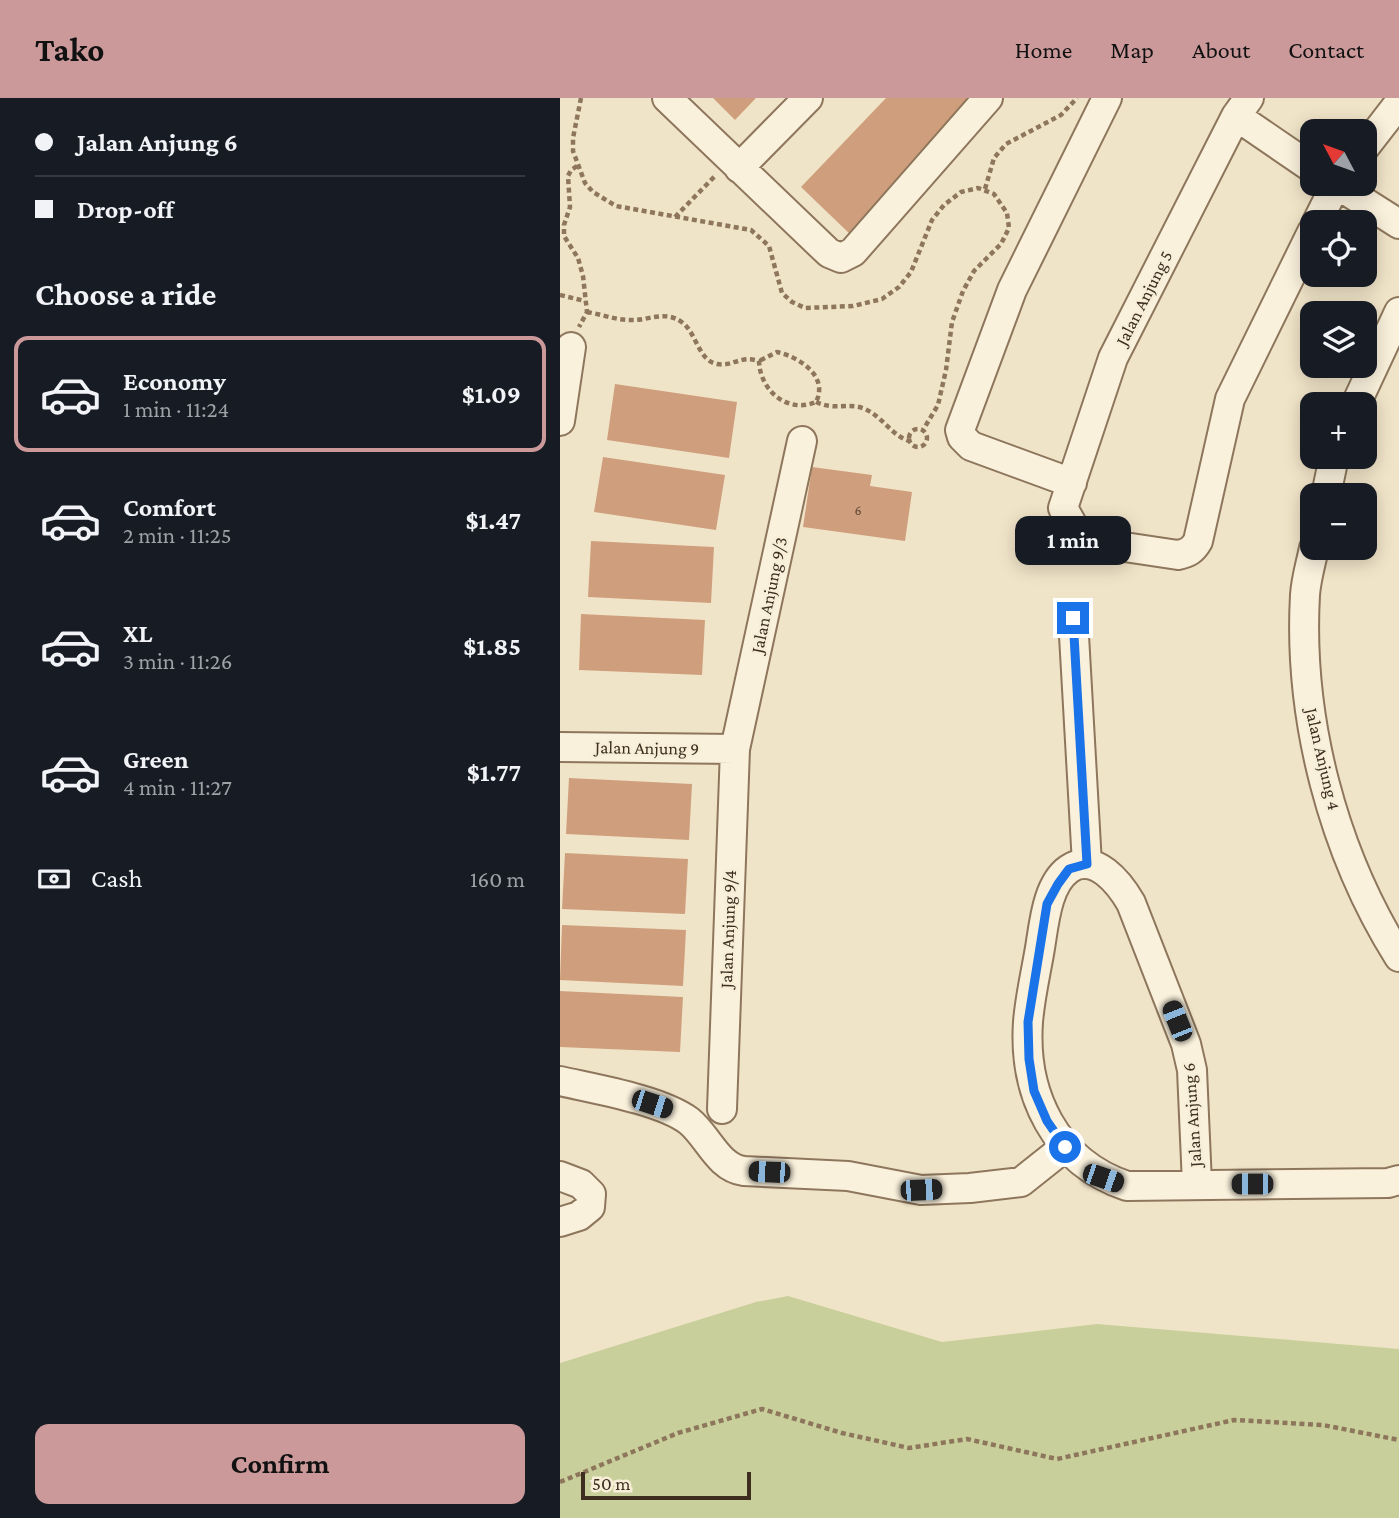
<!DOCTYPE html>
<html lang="en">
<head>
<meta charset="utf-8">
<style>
	body { margin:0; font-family:"Crimson Pro",serif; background:#242831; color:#f1f3f6; height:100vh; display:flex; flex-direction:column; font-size:26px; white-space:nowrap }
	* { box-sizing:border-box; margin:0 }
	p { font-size:23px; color:#9ea1a6 }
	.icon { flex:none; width:38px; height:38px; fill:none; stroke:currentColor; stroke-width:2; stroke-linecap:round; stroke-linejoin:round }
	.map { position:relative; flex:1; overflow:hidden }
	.panel { display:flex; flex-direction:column; background:#171b24; width:560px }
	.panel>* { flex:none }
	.top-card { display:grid; align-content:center; height:154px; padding:0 35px; background:#171b24 }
	.needle { width:46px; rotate:311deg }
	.controls { position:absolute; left:740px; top:21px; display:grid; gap:14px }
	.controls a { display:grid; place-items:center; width:77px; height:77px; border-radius:14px; background:#171b24; box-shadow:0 4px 18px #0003; font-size:35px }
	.scale { position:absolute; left:21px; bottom:18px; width:170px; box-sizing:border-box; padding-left:7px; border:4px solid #3d2e20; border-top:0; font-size:19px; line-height:24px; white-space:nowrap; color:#3d2e20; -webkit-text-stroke:5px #f7eed8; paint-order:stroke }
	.end { position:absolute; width:32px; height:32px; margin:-16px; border:9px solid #1a73e8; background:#fff; box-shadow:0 0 0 4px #fff }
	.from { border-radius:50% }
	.bubble { position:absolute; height:49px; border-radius:14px; background:#171b24; box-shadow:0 4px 18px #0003; font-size:23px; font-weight:700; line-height:49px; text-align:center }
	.car { position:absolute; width:21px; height:42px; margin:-21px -10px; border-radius:9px; box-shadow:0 0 5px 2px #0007; background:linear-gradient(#222 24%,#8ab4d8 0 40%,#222 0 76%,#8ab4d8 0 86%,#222 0) }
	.top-card b { display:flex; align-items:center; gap:24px; height:66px; font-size:26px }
	.top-card b+b { border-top:2px solid #363941 }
	.top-card i { width:18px; height:18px; background:#f1f3f6 }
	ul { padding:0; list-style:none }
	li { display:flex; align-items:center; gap:21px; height:116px; margin:0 14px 10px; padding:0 21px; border:4px solid transparent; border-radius:14px }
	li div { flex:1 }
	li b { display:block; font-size:26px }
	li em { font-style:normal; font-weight:700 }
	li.selected { border-color:#cc999b }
	li>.icon { width:63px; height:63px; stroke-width:1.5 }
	h2 { padding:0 35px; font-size:32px; line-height:84px }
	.pay { display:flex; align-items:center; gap:18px; height:77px; padding:0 35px; font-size:26px }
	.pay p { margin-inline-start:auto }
	.button { display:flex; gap:14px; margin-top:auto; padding:14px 35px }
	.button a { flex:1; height:80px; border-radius:14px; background:#cc999b; color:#111; font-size:28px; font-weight:700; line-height:80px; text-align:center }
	header { display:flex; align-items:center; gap:42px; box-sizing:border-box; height:98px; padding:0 35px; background:#cc999b; color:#111 }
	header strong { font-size:33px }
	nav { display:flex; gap:38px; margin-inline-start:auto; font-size:24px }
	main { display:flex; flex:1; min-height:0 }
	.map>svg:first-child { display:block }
	.green { fill:#c9cf9b }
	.building { fill:#cf9f7d }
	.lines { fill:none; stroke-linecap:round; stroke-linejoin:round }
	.minor-casing { stroke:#8d765c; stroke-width:32 }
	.path { stroke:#8d765c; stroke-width:4.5; stroke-dasharray:5 3.5; stroke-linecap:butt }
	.minor { stroke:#faf1dc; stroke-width:28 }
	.route { stroke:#1a73e8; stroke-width:9 }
	.labels { text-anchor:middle; stroke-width:5; stroke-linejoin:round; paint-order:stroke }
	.number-label { font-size:14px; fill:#624a37 }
	.street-label { font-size:18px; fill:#3d2e20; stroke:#f7eed8 }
</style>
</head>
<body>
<header>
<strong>Tako</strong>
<nav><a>Home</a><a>Map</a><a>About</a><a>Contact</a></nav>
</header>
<main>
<section class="panel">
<div class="top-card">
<b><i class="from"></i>Jalan Anjung 6</b>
<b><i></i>Drop-off</b>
</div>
<h2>Choose a ride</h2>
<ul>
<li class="selected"><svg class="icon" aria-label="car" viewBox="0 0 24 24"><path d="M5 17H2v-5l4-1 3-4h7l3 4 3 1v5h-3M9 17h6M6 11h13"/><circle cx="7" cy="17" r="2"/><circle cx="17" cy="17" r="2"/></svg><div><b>Economy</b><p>1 min · 11:24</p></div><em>$1.09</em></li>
<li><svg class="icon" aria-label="car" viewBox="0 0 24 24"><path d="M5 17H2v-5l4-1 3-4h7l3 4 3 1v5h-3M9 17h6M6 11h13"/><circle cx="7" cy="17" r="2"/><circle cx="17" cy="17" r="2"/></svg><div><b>Comfort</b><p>2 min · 11:25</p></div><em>$1.47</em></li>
<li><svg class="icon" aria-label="car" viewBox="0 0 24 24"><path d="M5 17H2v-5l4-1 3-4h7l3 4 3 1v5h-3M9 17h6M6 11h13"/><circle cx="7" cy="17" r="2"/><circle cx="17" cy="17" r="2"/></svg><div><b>XL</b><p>3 min · 11:26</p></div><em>$1.85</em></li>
<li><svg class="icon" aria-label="car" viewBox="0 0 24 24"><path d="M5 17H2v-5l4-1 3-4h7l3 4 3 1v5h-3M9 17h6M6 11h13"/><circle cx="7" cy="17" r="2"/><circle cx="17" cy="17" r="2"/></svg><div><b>Green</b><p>4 min · 11:27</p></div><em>$1.77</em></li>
</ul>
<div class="pay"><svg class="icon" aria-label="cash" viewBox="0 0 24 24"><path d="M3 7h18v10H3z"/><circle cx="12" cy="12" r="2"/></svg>Cash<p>160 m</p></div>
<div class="button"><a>Confirm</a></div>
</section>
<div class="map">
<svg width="839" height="1420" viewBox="0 0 839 1420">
	<rect width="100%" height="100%" fill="#f0e4c8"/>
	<path class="green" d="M228 1198 382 1244 537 1226 839 1251V1420H0V1265L196 1204Z"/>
	<path class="building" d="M153 0H196L175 22Z
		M326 0H420L292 138 241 89Z
		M55 286 177 304 169 360 47 342Z
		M43 359 165 377 156 432 34 414Z
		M252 369 312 377 310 388 352 394 345 443 243 429Z
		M31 443 154 449 151 505 28 499Z
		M21 516 145 522 142 577 19 572Z
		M9 680 132 686 129 742 6 736Z
		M5 755 128 761 125 816 2 811Z
		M2 827 126 832 123 888 0 882Z
		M0 893 123 899 120 954 0 949Z"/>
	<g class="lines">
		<g class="minor-casing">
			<path id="minor" d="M107 0 269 155 281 160 293 154 428 0
				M689 0 676 18 553 260 503 410 520 440 531 444 618 457C628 455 633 452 638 443L670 301 752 134
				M676 18 752 70
				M805 49 839 5
				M179 70 248 0
				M776 86 839 126
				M757 124 776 86
				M796 306 839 214
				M0 323 11 249
				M512 385 411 348 402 339 400 332 452 192 547 0
				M766 397 774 359
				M754 450C751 465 746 481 745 497 738 621 773 754 839 859
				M513 520 527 766
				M0 649 175 651
				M0 983C35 991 101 1002 129 1023 148 1038 158 1070 184 1073L288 1078 361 1092 410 1090 461 1084 505 1049
				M162 1011 175 651 242 343
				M0 1078 21 1086 31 1096 30 1109 19 1118 0 1124
				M637 1086 632 972 626 946 571 805C560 786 535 753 509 771 487 786 484 826 480 850 476 874 470 899 468 924 463 996 495 1064 567 1088L828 1085 839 1082"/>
		</g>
		<path class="path" d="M21 0 13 40V53L25 85 33 94 56 108 191 132 209 148 222 195 232 204 245 210 293 208 322 201 339 189 351 174 372 122 384 107 401 94 418 90 434 96 447 115 449 130 441 146 414 173 403 193 392 224 386 272 378 307 363 332
			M17 68 11 72 8 78 10 109 4 127V138L18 160 23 178 27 214 19 229
			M425 91 434 60 446 46 501 17 517 0
			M115 119 155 78
			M0 197 25 203
			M27 214C40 216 56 222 70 222 89 223 105 211 123 225 136 235 139 263 157 266 173 269 180 257 199 263 200 293 228 316 256 304 269 278 239 259 217 254L199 263
			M256 304C275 313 290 304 305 311 323 319 331 337 349 343
			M349 340a9 9 0 1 1 18 0a9 9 0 1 1-18 0Z
			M0 1384 118 1335 202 1311 282 1335 349 1350 407 1341 497 1361 674 1322 763 1327 839 1342"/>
		<use href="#minor" class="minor"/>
	</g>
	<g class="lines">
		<path class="route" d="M505 1049 487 1023 474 993 469 961 468 924 487 806 498 786 509 771 527 766 513 520"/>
	</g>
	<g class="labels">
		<g class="number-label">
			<text x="298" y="417">6</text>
		</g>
		<g class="street-label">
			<text transform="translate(584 200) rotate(-63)" y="6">Jalan Anjung 5</text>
			<text transform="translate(209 497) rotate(-78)" y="6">Jalan Anjung 9/3</text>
			<text transform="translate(87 650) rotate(1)" y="6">Jalan Anjung 9</text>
			<text transform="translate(763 661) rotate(77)" y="6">Jalan Anjung 4</text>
			<text transform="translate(168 831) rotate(-88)" y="6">Jalan Anjung 9/4</text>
			<text transform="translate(632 1017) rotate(-94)" y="6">Jalan Anjung 6</text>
		</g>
	</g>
</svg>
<div class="controls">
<a><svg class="needle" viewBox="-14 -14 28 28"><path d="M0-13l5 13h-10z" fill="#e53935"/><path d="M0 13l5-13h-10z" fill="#9ea1a6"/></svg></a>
<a><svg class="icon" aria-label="locate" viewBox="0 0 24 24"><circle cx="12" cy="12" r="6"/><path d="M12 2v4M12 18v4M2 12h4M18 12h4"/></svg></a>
<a><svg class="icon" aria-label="layers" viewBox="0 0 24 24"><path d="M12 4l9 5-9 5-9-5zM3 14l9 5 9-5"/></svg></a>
<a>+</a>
<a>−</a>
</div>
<div class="scale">50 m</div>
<i class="end from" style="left:505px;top:1049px"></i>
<i class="end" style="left:513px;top:520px"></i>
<div class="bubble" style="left:455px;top:418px;width:116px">1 min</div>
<i class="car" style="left:617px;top:923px;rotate:338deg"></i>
<i class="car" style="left:92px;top:1006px;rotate:108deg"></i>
<i class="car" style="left:209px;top:1074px;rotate:272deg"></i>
<i class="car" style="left:543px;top:1080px;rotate:109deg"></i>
<i class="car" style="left:692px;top:1086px;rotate:270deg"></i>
<i class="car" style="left:361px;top:1092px;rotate:88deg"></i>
</div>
</main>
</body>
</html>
